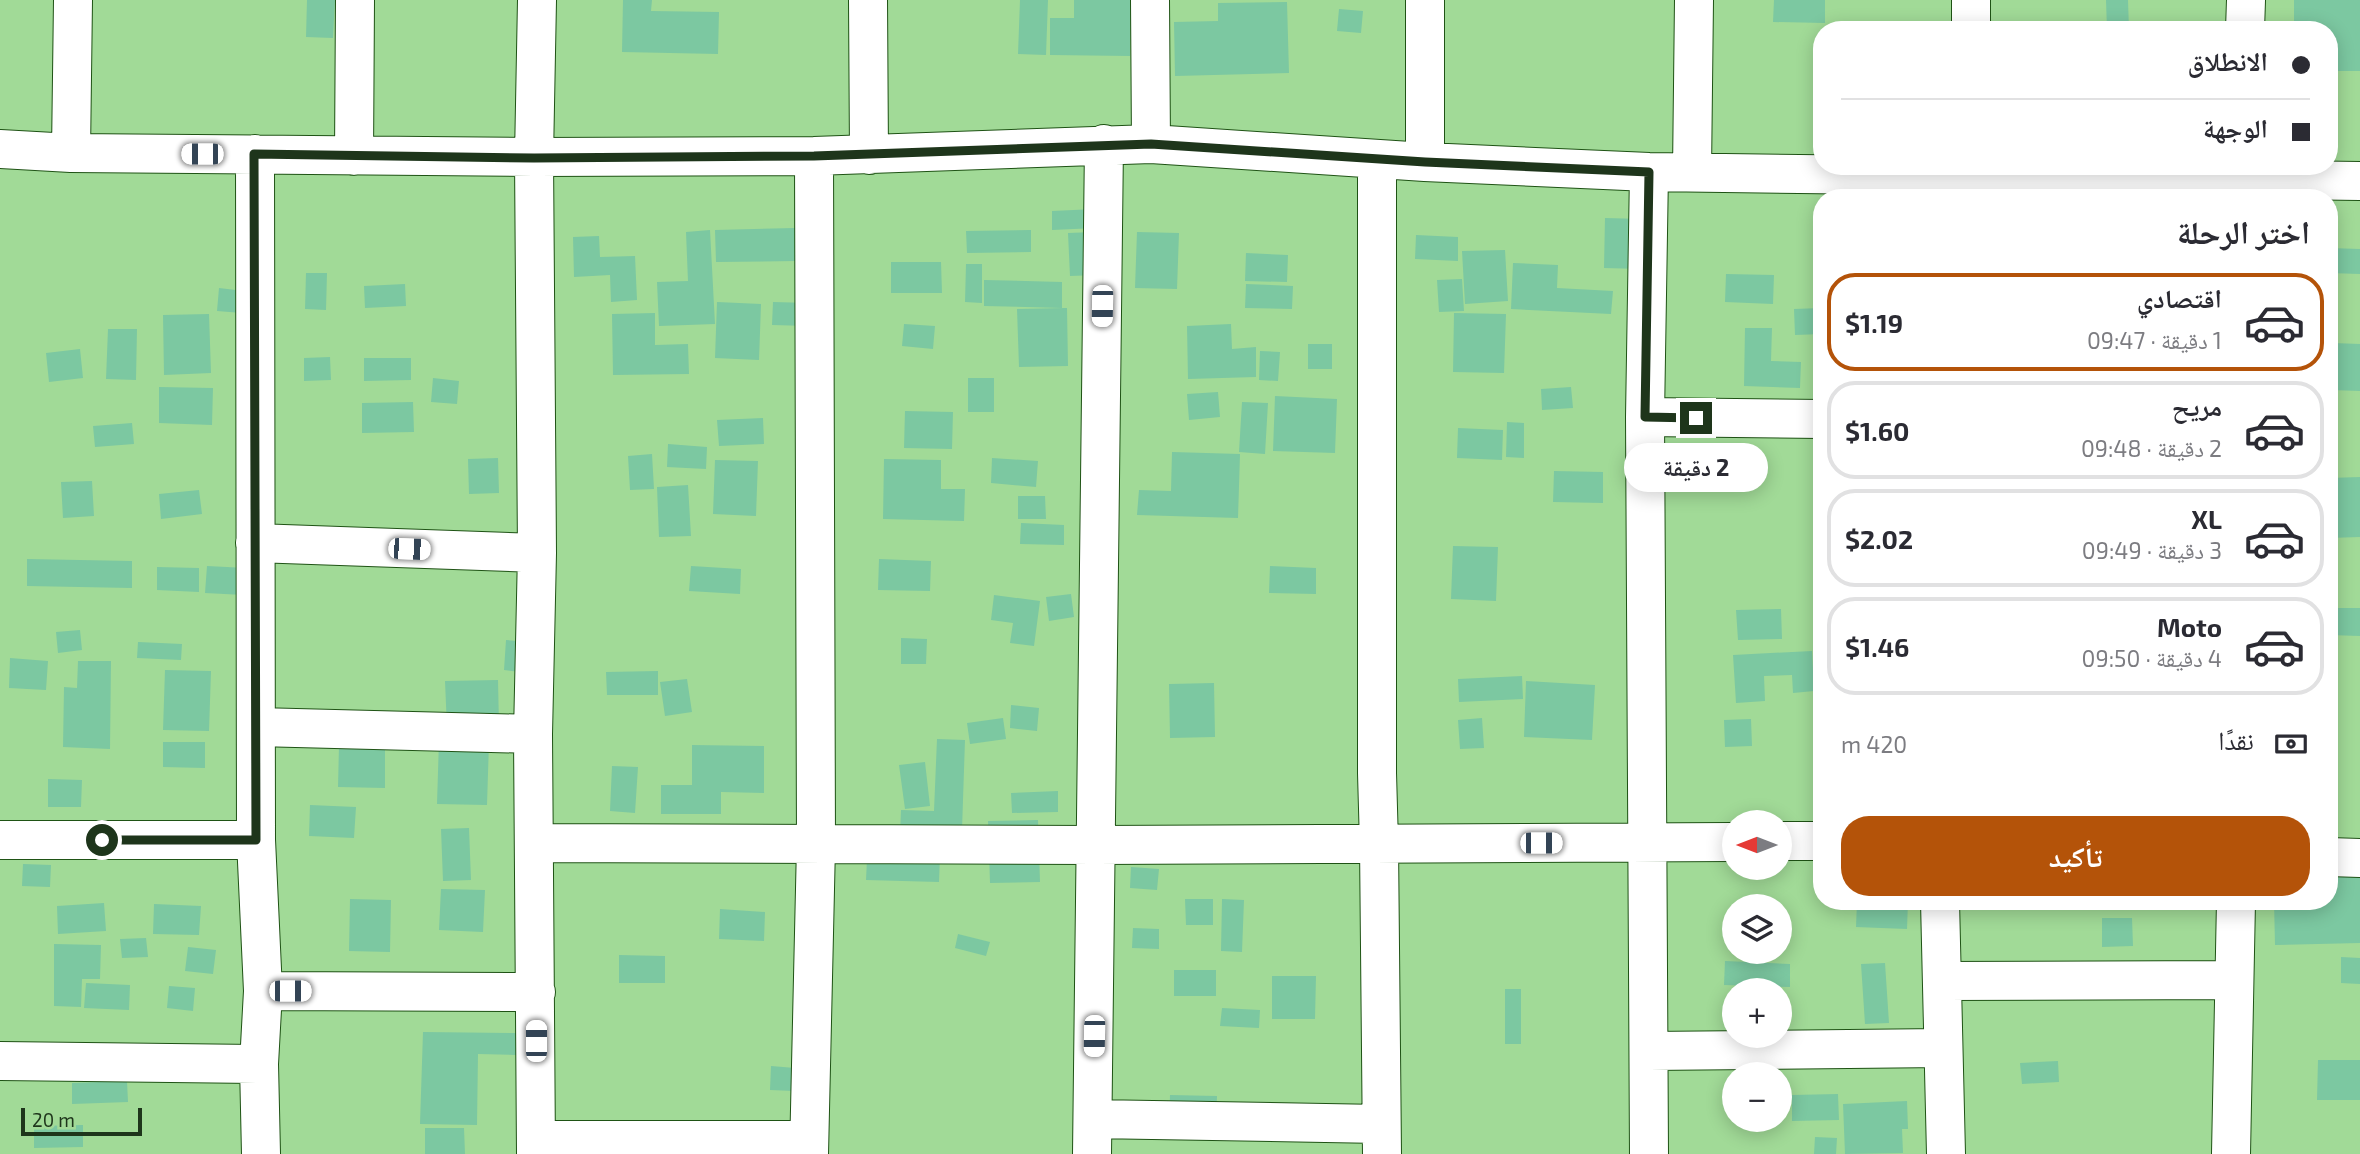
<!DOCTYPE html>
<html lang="ar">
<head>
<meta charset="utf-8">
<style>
	body { margin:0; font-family:"Exo 2","Noto Naskh Arabic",sans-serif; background:#f7f7f7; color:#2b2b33; direction:rtl; height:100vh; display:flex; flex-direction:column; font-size:26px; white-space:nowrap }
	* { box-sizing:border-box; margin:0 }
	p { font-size:23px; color:#7c7c81 }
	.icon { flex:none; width:38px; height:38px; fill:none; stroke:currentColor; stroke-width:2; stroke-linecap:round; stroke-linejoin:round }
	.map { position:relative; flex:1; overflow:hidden; direction:ltr }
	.side { position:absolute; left:1813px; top:189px; width:525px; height:721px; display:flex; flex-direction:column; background:#fff; border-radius:28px; box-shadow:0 4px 18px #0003; direction:rtl }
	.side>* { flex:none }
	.banner { position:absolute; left:1813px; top:21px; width:525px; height:154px; border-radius:28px; box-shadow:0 4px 18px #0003; direction:rtl; display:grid; align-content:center; height:154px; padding:0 28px; background:#fff }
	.needle { width:46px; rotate:270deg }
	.controls { position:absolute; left:1722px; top:810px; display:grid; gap:14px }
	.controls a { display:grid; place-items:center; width:70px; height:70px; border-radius:50%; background:#fff; box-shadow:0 4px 18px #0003; font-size:35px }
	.scale { position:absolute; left:21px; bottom:18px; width:121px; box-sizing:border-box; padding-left:7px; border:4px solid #1e351b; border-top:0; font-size:19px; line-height:24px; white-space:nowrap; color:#1e351b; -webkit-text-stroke:5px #a1da97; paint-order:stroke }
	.end { position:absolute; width:32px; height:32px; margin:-16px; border:9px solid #1e351b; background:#fff; box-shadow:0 0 0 4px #fff }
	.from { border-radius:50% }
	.bubble { position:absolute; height:49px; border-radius:24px; background:#fff; box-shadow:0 4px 18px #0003; font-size:23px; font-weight:700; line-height:49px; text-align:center; direction:rtl }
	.car { position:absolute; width:21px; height:42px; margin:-21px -10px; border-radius:9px; box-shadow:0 0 5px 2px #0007; background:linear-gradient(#fff 24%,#345 0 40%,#fff 0 76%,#345 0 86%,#fff 0) }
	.banner b { display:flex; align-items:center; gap:24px; height:66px; font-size:26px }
	.banner b+b { border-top:2px solid #e1e1e2 }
	.banner i { width:18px; height:18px; background:#2b2b33 }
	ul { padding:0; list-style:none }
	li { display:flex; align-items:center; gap:21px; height:98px; margin:0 14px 10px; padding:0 14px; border:4px solid #e1e1e2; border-radius:28px }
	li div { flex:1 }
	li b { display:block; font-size:26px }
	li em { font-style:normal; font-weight:700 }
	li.on { border-color:#b45309 }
	li>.icon { width:63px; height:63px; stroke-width:1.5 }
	h2 { padding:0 28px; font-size:32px; line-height:84px }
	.pay { display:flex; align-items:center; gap:18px; height:77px; padding:0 28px; font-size:26px }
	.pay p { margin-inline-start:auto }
	.action { display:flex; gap:14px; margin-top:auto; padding:14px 28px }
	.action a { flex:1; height:80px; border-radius:28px; background:#b45309; color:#fff; font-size:28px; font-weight:700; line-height:80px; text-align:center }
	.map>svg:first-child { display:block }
	.building { fill:#7cc8a1 }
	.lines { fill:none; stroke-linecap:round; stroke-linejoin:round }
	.minor-casing { stroke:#1f5315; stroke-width:40 }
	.minor { stroke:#fff; stroke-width:38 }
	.route { stroke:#1e351b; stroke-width:9 }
</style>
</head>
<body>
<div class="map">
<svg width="2360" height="1154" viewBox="0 0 2360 1154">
	<rect width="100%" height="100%" fill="#a1da97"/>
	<path class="building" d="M307 0H335L333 38 306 37Z
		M623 0H652L651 11 719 12 718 54 622 52Z
		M1020 0H1048L1046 55 1018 54Z
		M1074 0H1131L1130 56 1050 55V18H1074Z
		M1774 0H1825V23L1773 22Z
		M2106 0H2128L2129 30H2107Z
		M2294 0H2360V71H2329V30H2294Z
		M1287 2 1289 73 1175 76 1174 22 1218 21V3Z
		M1339 9 1363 11 1361 33 1337 31Z
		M1095 209 1096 228 1052 230V211Z
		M1605 218 1643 219 1641 269 1604 268Z
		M795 228 796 261 716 262 715 230Z
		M710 230 715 324 659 326 657 282 688 281 686 232Z
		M1031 230V252L967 253 966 231Z
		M1094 232 1097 275 1070 276 1068 233Z
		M1137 232 1179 233 1177 289 1135 288Z
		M1416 235 1458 237V261L1415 259Z
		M599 236 600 257 635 256 637 300 611 302 610 275 574 277 573 237Z
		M2329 248 2360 249V274L2329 273Z
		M1505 250 1508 301 1465 304 1462 251Z
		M1246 253 1288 255 1287 282 1245 281Z
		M891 262H941L942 293H891Z
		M1513 263 1558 265 1557 288 1613 291 1611 314 1511 309Z
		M966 264H982V303L965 302Z
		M306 273H327L326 310 305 309Z
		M1726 274 1774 275 1773 304 1725 302Z
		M1462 279 1464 311 1439 312 1437 280Z
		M984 280 1062 282V308L984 306Z
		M405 284 406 306 365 308 364 286Z
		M1246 284 1293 286 1292 309 1245 308Z
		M219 288 244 291 242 313 217 311Z
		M717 302 761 304 759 360 715 358Z
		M773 302 810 303 809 326 772 325Z
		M1065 308H1067L1068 366 1019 367 1017 309Z
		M1822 308V334L1795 335 1794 309Z
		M655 313V345L688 344 689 374 613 375 612 314Z
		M1454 313 1506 314 1504 373 1453 372Z
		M209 314 211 373 164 375 163 315Z
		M904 324 935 326 933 349 902 346Z
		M1231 324 1232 349 1256 347V377L1188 379 1187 326Z
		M1745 328H1772L1771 361 1801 362 1800 388 1744 386Z
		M108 329H137L136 380 106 379Z
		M2332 343 2360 344V391L2331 390Z
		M1308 344H1332V369H1308Z
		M80 349 83 378 49 382 46 353Z
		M1260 351 1280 352 1278 381 1259 380Z
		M330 357 331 380 304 381V358Z
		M364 358H411V380L364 381Z
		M1818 359H1822V389H1817Z
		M433 378 459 381 457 404 431 402Z
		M968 378H994V412H968Z
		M159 387 213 388 212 425 159 423Z
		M1571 387 1573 408 1542 410 1541 389Z
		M1218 392 1220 417 1189 420 1187 394Z
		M1275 396 1337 399 1335 453 1273 451Z
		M413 402 414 432 362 433V403Z
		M1242 402 1268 403 1265 454 1239 452Z
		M905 411 953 412 952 449 904 448Z
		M763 418 764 444 719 446 717 420Z
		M1507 422 1524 423V458L1506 457Z
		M132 423 134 444 95 447 93 426Z
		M1458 428 1503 430 1502 460 1457 458Z
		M668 444 707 447 706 469 667 467Z
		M1172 452 1240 454 1238 518 1137 515 1139 490 1171 491Z
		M652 454 654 489 630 490 628 456Z
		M498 458 499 493 469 494 468 459Z
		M992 458 1038 461 1036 487 991 483Z
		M884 459 941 460V489H965L964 521 883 519Z
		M715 460 758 461 756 516 713 514Z
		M1554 471 1603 472V503L1553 502Z
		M2360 477V537L2329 538V478Z
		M92 481 94 516 63 518 61 482Z
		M688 485 691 536 659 537 657 487Z
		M199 490 202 514 161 519 159 494Z
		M1018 496H1045L1046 519H1018Z
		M1021 523 1064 525V545L1020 544Z
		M1453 546 1498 547 1496 601 1451 599Z
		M27 559 132 561V588L27 586Z
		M879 559 931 561 930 591 878 590Z
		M207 566 246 568 244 595 205 593Z
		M691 566 741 569 740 594 689 591Z
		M1270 566 1316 568V594L1269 593Z
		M157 567 199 568V592L157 590Z
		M1071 594 1074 617 1049 621 1046 597Z
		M994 595 1040 601 1034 646 1010 643 1013 623 991 620Z
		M2329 608H2360V636L2329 635Z
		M1781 609 1782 639 1738 640 1736 610Z
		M80 630 82 650 58 653 56 632Z
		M901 638 927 639 926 664H901Z
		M506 640 530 642 527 673 504 670Z
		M138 642 182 644 181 660 137 658Z
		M1812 651 1814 691 1793 693 1792 675 1764 676 1765 701 1736 703 1733 655Z
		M2329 653H2331L2333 677 2329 678Z
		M10 658 48 661 46 690 9 688Z
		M78 661H111L110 749 63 747 64 687 77 688Z
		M165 670 211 671 209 731 163 730Z
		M658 671V695H607L606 672Z
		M1522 676 1523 699 1459 702 1458 679Z
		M687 679 692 712 665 716 660 682Z
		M498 680 499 726 447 728 445 681Z
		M1526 681 1595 685 1592 740 1524 737Z
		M1214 683 1215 737 1170 738 1169 684Z
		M1011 705 1039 708 1037 731 1010 728Z
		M1003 718 1006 739 970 744 967 723Z
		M1482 718 1484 748 1460 749 1458 720Z
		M1751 719 1752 746 1725 747 1724 720Z
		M937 739 965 740 962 830 941 829 939 882 866 880 867 859 899 860 901 810 934 811Z
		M439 740 489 742 487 805 437 804Z
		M163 742H205V768L163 767Z
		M692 745 764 746V793L721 792V814H661V785H692Z
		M339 746 385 747V788L338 787Z
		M925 762 930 806 905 809 899 765Z
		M612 766 638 767 635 813 610 811Z
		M48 779 82 780 81 807H48Z
		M1058 791V812L1012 813 1011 793Z
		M310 805 356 807 354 838 309 836Z
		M1038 820 1040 882 990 883 988 821Z
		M469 828 471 880 443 881 441 829Z
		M23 864 51 865 50 887 22 886Z
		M1131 867 1159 869 1157 890 1130 888Z
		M2360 874V943L2275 945 2274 901H2329V875Z
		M441 889 485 890 483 932 439 930Z
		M350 899 391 900 390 952 349 951Z
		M1185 899H1213V925H1186Z
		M1222 899 1244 900 1242 952 1221 951Z
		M1857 901H1908L1907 929 1856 927Z
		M104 903 106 931 58 934 57 906Z
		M154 904 201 906 199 935 153 934Z
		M720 909 765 912 764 941 719 939Z
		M2102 918H2132L2133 946 2102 947Z
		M1133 928 1159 929V949L1132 948Z
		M958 934 990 942 986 956 955 948Z
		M146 938 148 957 122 958 120 939Z
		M54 944 101 945 100 979H82L81 1007 54 1006Z
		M188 947 216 950 213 974 185 971Z
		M619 955 665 956V983H619Z
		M2341 957 2360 958V984L2341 983Z
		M1725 961 1790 964V987L1724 985Z
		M1885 963 1889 1023 1865 1024 1861 964Z
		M1174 970H1216V996H1174Z
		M1272 976H1316L1315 1019H1272Z
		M86 983 130 985 129 1010 84 1008Z
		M169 986 195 988 193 1011 167 1008Z
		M1505 989H1521V1044H1505Z
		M1222 1008 1260 1010 1259 1028 1220 1026Z
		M423 1032 516 1033V1055L478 1054 477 1125 420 1124Z
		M2318 1060H2360V1100H2317Z
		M2058 1061 2059 1082 2022 1084 2020 1063Z
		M771 1066 795 1068 794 1091 770 1090Z
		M127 1081 128 1102 72 1104V1083Z
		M1838 1094 1839 1120 1792 1121V1095Z
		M1170 1095 1217 1096 1216 1124 1169 1123Z
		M1907 1101 1908 1129H1902L1903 1153 1845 1154 1843 1104Z
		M83 1125V1147L34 1148V1126Z
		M425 1128H464L465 1154H425Z
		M1815 1137 1837 1138 1836 1154H1814Z"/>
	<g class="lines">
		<g class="minor-casing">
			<path id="minor" d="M868 0 869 155
				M1150 0 1151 144
				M1425 0V162
				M1971 0V30
				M2245 30 2246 0
				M0 149 71 153 534 157 814 156 1151 144 1425 162 1649 172 2360 181
				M71 153 73 0
				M255 154 256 840 263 991 259 1064 261 1154
				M354 156 355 0
				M1377 159V773L1379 844 1382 1154
				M1649 172 1645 417 1649 1154
				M1692 172 1694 0
				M1645 417 1822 419
				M255 543 537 553
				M257 727 533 734
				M0 840H256
				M1780 841H1822
				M534 843 1096 845 1734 842
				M2329 857 2360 858
				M1940 901 1946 1154
				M1942 981 2233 980
				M263 991 536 992
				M1649 1051 1942 1048
				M0 1061 259 1064
				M1093 1119 1381 1124
				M536 1140H809
				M536 1154 533 734 537 553 534 157 537 0
				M809 1154 816 845 814 156
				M1092 1154 1104 144
				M2231 1154 2236 901"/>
		</g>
		<use href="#minor" class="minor"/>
	</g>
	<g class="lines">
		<path class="route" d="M102 840H256L254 154 534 158 814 156 1151 144 1425 162 1649 172 1645 417 1696 418"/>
	</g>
</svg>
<div class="controls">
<a><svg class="needle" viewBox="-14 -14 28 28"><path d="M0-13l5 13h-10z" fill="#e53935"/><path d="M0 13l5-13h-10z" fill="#7c7c81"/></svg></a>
<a><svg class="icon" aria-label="layers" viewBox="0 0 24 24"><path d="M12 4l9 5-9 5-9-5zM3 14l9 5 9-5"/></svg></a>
<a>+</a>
<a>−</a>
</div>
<div class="scale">20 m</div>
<i class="end from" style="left:102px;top:840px"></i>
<i class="end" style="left:1696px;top:418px"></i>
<div class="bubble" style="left:1624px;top:443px;width:144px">2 دقيقة</div>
<i class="car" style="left:202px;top:154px;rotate:270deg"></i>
<i class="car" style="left:1102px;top:306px;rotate:181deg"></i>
<i class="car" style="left:409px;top:549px;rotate:92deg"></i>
<i class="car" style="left:1541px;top:843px;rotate:90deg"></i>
<i class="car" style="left:290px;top:991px;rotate:90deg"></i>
<i class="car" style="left:1094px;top:1036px;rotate:181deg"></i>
<i class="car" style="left:536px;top:1041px;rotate:0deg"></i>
<div class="banner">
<b><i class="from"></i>الانطلاق</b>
<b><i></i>الوجهة</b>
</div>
<section class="side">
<h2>اختر الرحلة</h2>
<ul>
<li class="on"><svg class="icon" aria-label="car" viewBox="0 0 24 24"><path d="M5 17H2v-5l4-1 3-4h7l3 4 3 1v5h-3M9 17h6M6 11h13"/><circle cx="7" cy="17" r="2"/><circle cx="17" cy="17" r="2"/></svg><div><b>اقتصادي</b><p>1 دقيقة · 09:47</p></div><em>$1.19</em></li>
<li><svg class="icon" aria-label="car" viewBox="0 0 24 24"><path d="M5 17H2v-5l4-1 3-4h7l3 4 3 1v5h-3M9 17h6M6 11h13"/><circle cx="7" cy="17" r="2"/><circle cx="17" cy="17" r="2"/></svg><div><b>مريح</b><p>2 دقيقة · 09:48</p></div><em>$1.60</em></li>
<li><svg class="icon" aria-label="car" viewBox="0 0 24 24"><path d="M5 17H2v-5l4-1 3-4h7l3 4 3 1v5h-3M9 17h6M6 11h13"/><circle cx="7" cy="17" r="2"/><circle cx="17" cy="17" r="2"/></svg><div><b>XL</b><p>3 دقيقة · 09:49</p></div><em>$2.02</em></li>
<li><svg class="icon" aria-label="car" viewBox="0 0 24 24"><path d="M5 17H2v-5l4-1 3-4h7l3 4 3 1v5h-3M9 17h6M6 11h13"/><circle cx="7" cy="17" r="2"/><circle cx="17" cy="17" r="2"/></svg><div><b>Moto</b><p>4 دقيقة · 09:50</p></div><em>$1.46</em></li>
</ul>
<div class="pay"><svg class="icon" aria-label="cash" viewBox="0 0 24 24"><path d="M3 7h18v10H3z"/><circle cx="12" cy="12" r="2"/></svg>نقدًا<p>420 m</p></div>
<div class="action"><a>تأكيد</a></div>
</section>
</div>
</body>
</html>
